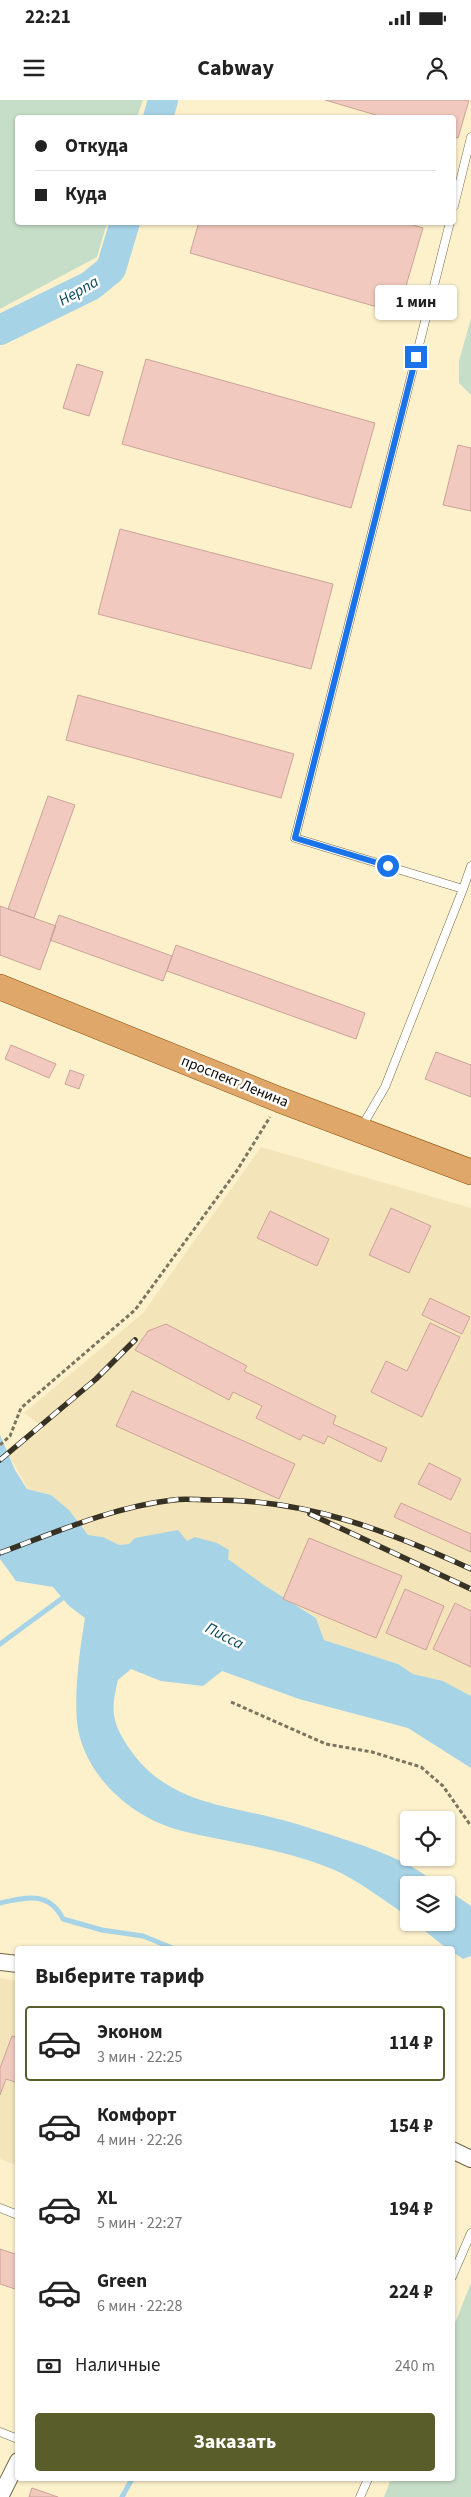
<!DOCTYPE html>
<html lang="ru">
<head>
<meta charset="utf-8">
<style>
	body { margin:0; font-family:"Source Sans 3",sans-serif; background:#f6f6f6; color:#222; height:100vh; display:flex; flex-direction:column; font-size:19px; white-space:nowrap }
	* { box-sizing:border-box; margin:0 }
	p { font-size:16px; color:#767676 }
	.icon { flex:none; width:28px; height:28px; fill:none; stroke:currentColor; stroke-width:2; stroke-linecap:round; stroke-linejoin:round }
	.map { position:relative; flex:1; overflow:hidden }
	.details { position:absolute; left:15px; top:1846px; width:440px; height:535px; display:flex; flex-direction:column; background:#fff; border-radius:5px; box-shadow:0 1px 4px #0004 }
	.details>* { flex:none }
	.hud { position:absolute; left:15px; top:15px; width:441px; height:110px; border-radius:5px; box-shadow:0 1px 4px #0004; display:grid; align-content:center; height:110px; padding:0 20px; background:#fff }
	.fabs { position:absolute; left:400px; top:1711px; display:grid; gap:10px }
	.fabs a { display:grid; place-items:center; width:55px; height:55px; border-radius:5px; background:#fff; box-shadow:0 1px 4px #0004; font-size:25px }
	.end { position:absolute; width:22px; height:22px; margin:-11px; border:6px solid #1a73e8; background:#fff; box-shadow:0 0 0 2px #fff }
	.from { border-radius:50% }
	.bubble { position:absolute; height:35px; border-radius:5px; background:#fff; box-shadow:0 1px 4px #0004; font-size:16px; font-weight:700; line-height:35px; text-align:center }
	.hud b { display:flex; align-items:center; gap:18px; height:48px; font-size:19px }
	.hud b+b { border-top:1px solid #e0e0e0 }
	.hud i { width:12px; height:12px; background:#222 }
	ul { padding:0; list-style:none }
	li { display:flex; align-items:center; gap:15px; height:75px; margin:0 10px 8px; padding:0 10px; border:2px solid transparent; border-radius:5px }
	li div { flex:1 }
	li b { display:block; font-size:19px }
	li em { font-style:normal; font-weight:700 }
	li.selected { border-color:#595d2a }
	li>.icon { width:45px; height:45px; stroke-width:1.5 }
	h2 { padding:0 20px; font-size:22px; line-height:60px }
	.pay { display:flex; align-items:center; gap:12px; height:55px; padding:0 20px; font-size:19px }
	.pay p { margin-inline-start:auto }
	.button { display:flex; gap:10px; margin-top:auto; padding:10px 20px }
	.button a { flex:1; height:58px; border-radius:5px; background:#595d2a; color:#fff; font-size:20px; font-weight:700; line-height:58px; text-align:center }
	.status { display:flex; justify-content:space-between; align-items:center; height:35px; padding:0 25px; background:#fff; direction:ltr }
	.status svg { height:14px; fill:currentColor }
	header { display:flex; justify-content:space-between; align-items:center; height:65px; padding:0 20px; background:#fff; font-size:22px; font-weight:700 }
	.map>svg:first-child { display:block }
	.built { fill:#f3e5b9 }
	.green { fill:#c6dec8 }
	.water { fill:#a6d3e5 }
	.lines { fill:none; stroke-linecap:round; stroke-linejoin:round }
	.stream { stroke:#a6d3e5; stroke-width:5 }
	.river { stroke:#a6d3e5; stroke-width:30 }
	.building { fill:#f2c9be; stroke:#cba398 }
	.service-casing { stroke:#726847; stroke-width:9 }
	.minor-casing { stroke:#726847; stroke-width:18 }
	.primary-casing { stroke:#8a4b06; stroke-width:26 }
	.path { stroke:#7b745e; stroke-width:3; stroke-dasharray:4 2.5; stroke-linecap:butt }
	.service { stroke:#fff; stroke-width:8 }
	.minor { stroke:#fff; stroke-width:16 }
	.primary { stroke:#e0a76b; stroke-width:25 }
	.rail-casing { stroke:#383224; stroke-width:5.5 }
	.rail { stroke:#fff; stroke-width:4; stroke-dasharray:11; stroke-linecap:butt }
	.route { stroke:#1a73e8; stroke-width:6 }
	.labels { text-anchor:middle; stroke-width:5; stroke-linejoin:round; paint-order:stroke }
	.street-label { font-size:15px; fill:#0f0b02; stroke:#fff }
	.water-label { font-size:16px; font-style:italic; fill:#08495b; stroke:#fff }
</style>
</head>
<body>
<div class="status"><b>22:21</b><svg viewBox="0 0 49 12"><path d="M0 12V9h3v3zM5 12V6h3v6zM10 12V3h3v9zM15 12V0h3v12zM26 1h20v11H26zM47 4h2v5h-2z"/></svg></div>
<header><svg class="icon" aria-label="menu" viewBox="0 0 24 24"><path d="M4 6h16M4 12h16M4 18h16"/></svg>Cabway<svg class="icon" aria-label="person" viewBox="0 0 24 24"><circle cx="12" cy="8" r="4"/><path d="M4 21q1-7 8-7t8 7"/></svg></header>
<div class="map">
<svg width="471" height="2397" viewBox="0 0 471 2397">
	<rect width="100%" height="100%" fill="#fdf1cc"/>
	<path class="built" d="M261 1047 471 1108V1596L443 1581 413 1574 398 1564 324 1540 316 1517 264 1485 227 1458 229 1450 187 1441 119 1445 103 1437 88 1435 69 1410 51 1395 28 1389 9 1355 44 1328 24 1313 143 1213Z
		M0 1878 17 1881V2066L0 2059Z"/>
	<path class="green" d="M0 0H143L137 17 18 18V122L107 123 97 157 0 209Z
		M471 218V295L459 283V261Z
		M471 2183V2397H384L391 2379H452L453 2228Z"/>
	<path class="water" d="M0 1335 15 1370 27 1389 51 1395 69 1410 88 1435 103 1437 119 1445 129 1444 135 1438 178 1430 187 1441 195 1437 217 1443 229 1450 228 1459 264 1485 316 1518 324 1540 398 1564 413 1574 443 1581 471 1596V1668L408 1628 299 1599 222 1571 203 1586 161 1581 131 1569 118 1580C110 1612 112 1623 131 1651 172 1708 236 1705 297 1724 334 1736 370 1746 405 1763 417 1769 429 1778 441 1785H409V1817C384 1801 359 1780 332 1769 284 1749 232 1743 182 1731 135 1719 91 1682 79 1634 72 1605 80 1548 85 1518L69 1506 53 1487 16 1481 0 1459Z
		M446 1789 471 1806V1856L463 1859 453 1852 452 1849 445 1847 415 1823 446 1822Z"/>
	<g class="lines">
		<path class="stream" d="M0 1544 68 1494
			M0 1803C26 1797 49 1791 63 1819L102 1830 143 1836 175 1849
			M122 2397 132 2379"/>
		<path class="river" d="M158 18 163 0
			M0 230 90 186 111 169 125 122"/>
	</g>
	<path class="building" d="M325 0H469L458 38 454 37V18H386Z
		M199 122H403L423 128 398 213 190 153Z
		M146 259 375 323 351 408 122 344Z
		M77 264 103 272 89 316 63 308Z
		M458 345 471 348V411L443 405Z
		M120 429 333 484 311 569 98 514Z
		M78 595 294 654 281 698 66 640Z
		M48 696 75 705 34 818 8 809Z
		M0 806 56 826 40 870 0 855Z
		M59 815 172 856 163 881 50 840Z
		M176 845 365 913 356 939 167 871Z
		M11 945 56 964 49 978 5 959Z
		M436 952 471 965V997L425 979Z
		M70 970 84 975 79 989 65 984Z
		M391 1108 431 1126 409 1173 369 1155Z
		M270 1111 329 1139 317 1166 257 1138Z
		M430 1198 470 1217 462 1234 422 1215Z
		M430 1223 460 1237 422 1317 371 1292 386 1261 407 1271Z
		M166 1224 247 1266 244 1271 336 1316 333 1324 387 1348 381 1362 328 1336 324 1344 303 1335 300 1340 256 1318 262 1306 233 1292 229 1300 135 1250 148 1231Z
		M132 1291 295 1364 279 1399 116 1326Z
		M429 1363 461 1379 451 1400 418 1384Z
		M401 1403 471 1434V1452L394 1417Z
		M309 1438 402 1476 376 1538 283 1499Z
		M405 1489 444 1506 426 1550 386 1533Z
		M455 1503 471 1511V1567L433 1549Z
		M12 1936 18 1938V1983L6 1979 0 1995V1968Z
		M0 2149 18 2155V2190L0 2184Z
		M32 2388 58 2397H29Z"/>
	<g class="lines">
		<g class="service-casing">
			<path id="service" d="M454 106 471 37
				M463 789 471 766
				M361 1028 385 987 463 789 295 738 450 122
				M0 2108 18 2115
				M452 2177 471 2133
				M0 2332 18 2339
				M360 2397 368 2379"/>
		</g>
		<g class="minor-casing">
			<path id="minor" d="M0 1862 18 1864
				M452 2050 471 2059
				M0 2397 18 2361"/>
		</g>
		<g class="primary-casing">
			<path id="primary" d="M0 887 280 1000 471 1072"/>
		</g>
		<path class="path" d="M0 1345 10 1336 21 1308 135 1210 236 1072 270 1017
			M231 1602 326 1644 372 1652 421 1667 443 1686 471 1726"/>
		<use href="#service" class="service"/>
		<use href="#minor" class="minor"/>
		<use href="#primary" class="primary"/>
		<g class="rail-casing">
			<path id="rail" d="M0 1360 96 1279 135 1240
				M310 1414 471 1489
				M0 1453C56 1432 113 1407 173 1400 185 1398 198 1400 211 1400 305 1399 386 1430 471 1469"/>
		</g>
		<use href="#rail" class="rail"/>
	</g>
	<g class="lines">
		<path class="route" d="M388 766 295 738 416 257"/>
	</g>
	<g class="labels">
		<g class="street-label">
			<text transform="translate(235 981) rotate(22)" y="5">проспект Ленина</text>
		</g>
		<g class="water-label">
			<text transform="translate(78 190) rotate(-30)" y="6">Нерпа</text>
			<text transform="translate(225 1535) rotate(27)" y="6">Писса</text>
		</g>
	</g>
</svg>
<div class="fabs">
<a><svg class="icon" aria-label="locate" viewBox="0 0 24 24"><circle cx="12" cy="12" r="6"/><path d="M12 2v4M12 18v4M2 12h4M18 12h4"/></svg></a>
<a><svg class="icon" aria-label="layers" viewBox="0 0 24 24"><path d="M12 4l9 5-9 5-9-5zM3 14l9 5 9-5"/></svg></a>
</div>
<i class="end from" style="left:388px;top:766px"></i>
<i class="end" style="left:416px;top:257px"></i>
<div class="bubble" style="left:375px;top:185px;width:82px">1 мин</div>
<div class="hud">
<b><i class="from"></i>Откуда</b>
<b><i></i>Куда</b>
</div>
<section class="details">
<h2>Выберите тариф</h2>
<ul>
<li class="selected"><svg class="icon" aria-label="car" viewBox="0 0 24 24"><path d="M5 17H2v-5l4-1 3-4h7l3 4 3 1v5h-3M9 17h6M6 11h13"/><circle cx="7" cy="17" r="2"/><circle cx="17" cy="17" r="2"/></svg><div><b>Эконом</b><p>3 мин · 22:25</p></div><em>114 ₽</em></li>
<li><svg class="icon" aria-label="car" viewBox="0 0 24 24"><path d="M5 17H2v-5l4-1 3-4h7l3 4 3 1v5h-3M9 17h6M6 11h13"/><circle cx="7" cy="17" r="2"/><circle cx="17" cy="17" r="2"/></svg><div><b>Комфорт</b><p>4 мин · 22:26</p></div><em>154 ₽</em></li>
<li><svg class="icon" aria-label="car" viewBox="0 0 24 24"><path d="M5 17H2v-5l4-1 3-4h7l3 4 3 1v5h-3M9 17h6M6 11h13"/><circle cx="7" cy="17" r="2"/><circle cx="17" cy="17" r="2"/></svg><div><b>XL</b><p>5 мин · 22:27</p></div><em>194 ₽</em></li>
<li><svg class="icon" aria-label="car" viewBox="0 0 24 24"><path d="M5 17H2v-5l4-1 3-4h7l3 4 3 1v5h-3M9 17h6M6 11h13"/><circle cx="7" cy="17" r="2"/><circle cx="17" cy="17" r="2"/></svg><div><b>Green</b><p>6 мин · 22:28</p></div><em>224 ₽</em></li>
</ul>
<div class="pay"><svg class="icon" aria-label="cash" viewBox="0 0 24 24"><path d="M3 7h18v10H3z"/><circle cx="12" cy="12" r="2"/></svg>Наличные<p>240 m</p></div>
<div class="button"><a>Заказать</a></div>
</section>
</div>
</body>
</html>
